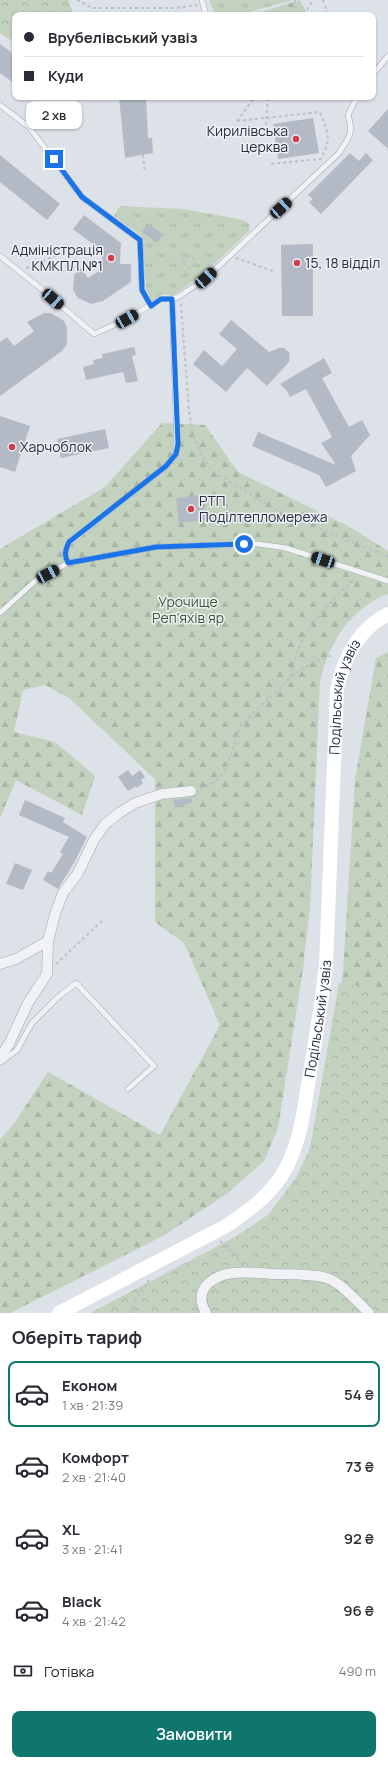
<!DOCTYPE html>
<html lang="uk">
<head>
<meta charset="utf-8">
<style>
	body { margin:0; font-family:Manrope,sans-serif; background:#f7f7f7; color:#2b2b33; height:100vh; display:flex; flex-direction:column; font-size:15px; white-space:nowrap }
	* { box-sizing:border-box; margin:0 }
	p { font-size:13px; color:#7c7c81 }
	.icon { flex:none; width:22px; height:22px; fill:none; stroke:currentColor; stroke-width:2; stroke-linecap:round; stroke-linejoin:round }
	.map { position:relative; height:1313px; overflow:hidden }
	.sheet { display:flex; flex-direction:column; background:#fff; flex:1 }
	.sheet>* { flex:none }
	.guide { position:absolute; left:12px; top:12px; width:364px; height:88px; border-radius:8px; box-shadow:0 1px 3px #0004; display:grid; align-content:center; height:88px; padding:0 12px; background:#fff }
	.end { position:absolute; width:18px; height:18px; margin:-9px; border:5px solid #1a73e8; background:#fff; box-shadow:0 0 0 2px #fff }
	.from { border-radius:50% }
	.bubble { position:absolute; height:28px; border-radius:8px; background:#fff; box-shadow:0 1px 3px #0004; font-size:13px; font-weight:600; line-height:28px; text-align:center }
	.car { position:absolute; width:12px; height:24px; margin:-12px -6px; border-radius:5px; box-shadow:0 0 3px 1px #0007; background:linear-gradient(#222 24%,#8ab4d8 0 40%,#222 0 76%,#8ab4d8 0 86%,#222 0) }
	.guide b { display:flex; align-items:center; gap:14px; height:38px; font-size:15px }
	.guide b+b { border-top:1px solid #e1e1e2 }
	.guide i { width:10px; height:10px; background:#2b2b33 }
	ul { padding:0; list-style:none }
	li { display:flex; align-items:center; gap:12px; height:66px; margin:0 8px 6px; padding:0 4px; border:2px solid transparent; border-radius:8px }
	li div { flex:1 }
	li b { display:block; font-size:15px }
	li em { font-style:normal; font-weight:600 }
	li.current { border-color:#0f766e }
	li>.icon { width:36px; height:36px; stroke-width:1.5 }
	h2 { padding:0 12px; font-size:18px; line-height:48px }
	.pay { display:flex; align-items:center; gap:10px; height:44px; padding:0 12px; font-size:15px }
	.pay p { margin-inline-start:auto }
	.primary-button { display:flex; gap:8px; margin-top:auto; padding:8px 12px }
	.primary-button a { flex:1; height:46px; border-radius:8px; background:#0f766e; color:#fff; font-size:16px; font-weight:600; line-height:46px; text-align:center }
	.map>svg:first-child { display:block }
	.grass { fill:url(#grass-tufts) }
	.forest { fill:url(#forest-firs) }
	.park { fill:url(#park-crowns) }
	.building { fill:#b4bac5 }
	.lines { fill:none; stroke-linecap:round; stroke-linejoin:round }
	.lane-casing { stroke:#a2a8b2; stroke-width:6 }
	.street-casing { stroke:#a2a8b2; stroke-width:11 }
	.path { stroke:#bbbfc6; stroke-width:2; stroke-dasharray:3 3; stroke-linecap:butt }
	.lane { stroke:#f0f2f6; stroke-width:5 }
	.street { stroke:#f0f2f6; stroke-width:10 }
	.secondary { stroke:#fff; stroke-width:14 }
	.route { stroke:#1a73e8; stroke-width:5 }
	.poi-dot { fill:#d23d4c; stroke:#edf0f5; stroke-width:1.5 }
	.labels { text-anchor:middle; stroke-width:3; stroke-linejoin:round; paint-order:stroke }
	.poi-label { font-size:14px; fill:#262e3f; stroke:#edf0f5; text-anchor:start }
	.park-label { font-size:14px; fill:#395b33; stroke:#edf0f5 }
	.street-label { font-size:14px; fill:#262e3f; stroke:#edf0f5 }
</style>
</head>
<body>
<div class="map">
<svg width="388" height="1313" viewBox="0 0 388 1313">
	<defs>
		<pattern id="grass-tufts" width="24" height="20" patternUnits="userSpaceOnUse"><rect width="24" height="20" fill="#c2d2be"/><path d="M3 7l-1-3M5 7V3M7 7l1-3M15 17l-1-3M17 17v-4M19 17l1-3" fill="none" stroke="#a7b5a4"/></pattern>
		<pattern id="forest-firs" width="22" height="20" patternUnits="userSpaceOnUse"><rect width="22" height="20" fill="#c2d2be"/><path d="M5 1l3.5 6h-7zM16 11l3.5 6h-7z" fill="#a7b5a4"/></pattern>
		<pattern id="park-crowns" width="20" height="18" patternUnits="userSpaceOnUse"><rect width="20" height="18" fill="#c2d2be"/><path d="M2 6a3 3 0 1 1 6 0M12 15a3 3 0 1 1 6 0" fill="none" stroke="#a7b5a4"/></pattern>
	</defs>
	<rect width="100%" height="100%" fill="#dde1e8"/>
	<path class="grass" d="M209 0H293L239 15H215Z
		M120 206 183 209 239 219 247 222 250 225 249 231 206 272 173 296 163 294 152 301 146 289 142 236 114 216Z"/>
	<path class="forest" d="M300 0 308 15H251Z
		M162 423 205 425 238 472 350 527 388 551V594C350 608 329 643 320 681L310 907 304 957V963L278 1128 264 1161 228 1193 163 1236 10 1313H0V1140L15 1122 48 1072 160 1135 220 1025 184 943 155 922V779L69 698 45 685 23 690 14 732 55 742 95 776 82 815 16 780 0 818V549L105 487Z
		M388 652V1293L148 1313 307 1211 330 1072 343 973 355 780 376 658Z"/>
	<path class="park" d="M0 0H68L74 15H15V43L0 33Z
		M339 983 388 990V1313H90L235 1237 268 1215 296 1178 310 1148Z"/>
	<path class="building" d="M0 44 15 55V84L0 73Z
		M119 97H146L148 138H152L153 153 125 158Z
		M388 109V149L368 131Z
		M313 118 319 153 278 159 273 124Z
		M350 153 359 161 366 153 373 160 321 214 309 202 313 199 308 195Z
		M0 155 60 204 47 220 0 182Z
		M84 215 121 243 120 264H131V282L103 301 91 304 78 298 73 290 74 275 81 268 88 278 102 269V251L73 229Z
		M148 224 163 234 157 243 142 232Z
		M313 244V316H282L281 245Z
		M44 313H51L64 321 67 328V344L62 351 0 396V342L7 337 14 346 34 331 27 322Z
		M231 320 269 352 279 348H284L290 353 289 362 267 386 247 368 226 392 193 364 204 350 222 366 237 349 219 334Z
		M134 347 136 355 132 356 138 381 126 383 123 372 86 380 83 367 94 364 93 360 103 358 102 354Z
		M324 358 332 373 322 378 349 427 362 420 370 435 351 456 356 471 326 487 319 475 252 446 258 432 336 465 321 443 332 437 306 389 290 397 287 391 280 384Z
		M0 416 30 426 15 472 0 467Z
		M105 429 109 448 61 458 57 439Z
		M202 495 206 520 179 523 176 498Z
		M128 770 132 776 140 770 145 777 141 780 143 783 137 788 136 786 128 791 118 777Z
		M191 798 192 802 175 808 173 800Z
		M25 800 65 818 63 822 87 837 75 861 58 889 43 880 48 871 51 873 63 854 60 852 69 837 19 815Z
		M15 863 32 870 23 890 6 884Z"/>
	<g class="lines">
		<g class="lane-casing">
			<path id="lane" d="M202 0 206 15
				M373 74 388 56
				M0 105 29 127 82 197 140 240 142 290 151 306
				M0 256 44 291 94 334 127 319 161 299H172L180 296 206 278 339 153C349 137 354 134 348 115L357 97
				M68 563C64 555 65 551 69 543L166 466 176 454 177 444 172 299
				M0 613 35 581 68 563 156 547 258 544 286 548 388 581
				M1 1062 17 1050 32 1023 57 998 76 983 154 1066 128 1089"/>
		</g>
		<g class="street-casing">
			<path id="street" d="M0 964 16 959 48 941
				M0 1058 9 1044 28 1003 47 974 48 941 55 914 63 893 78 873 94 840 105 824 119 813 135 803 162 794 191 791
				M206 1313C201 1304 199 1296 205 1287 220 1267 252 1273 274 1274 288 1274 314 1274 327 1278 343 1284 356 1301 369 1313"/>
		</g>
		<path class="path" d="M77 0 92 8H175L197 5
			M295 0 297 15
			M323 0 328 15
			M304 15 313 0
			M237 121 320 112C328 134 332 137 321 159L269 164
			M237 121 255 97
			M266 125 268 97
			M143 155 145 173
			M183.5 262a5.5 5.5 0 1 1 11 0a5.5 5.5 0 1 1-11 0Z
			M236 258 273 271
			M26 268 64 252
			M181 304 189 411 193 434 202 457 215 473 273 508 339 537 388 556
			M291 677C296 635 326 606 355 578
			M200 788 210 785 219 778 226 769 241 725 291 677 313 662 333 655
			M56 964 102 921
			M220 1241 242 1263
			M130 1313 135 1301 149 1280"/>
		<use href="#lane" class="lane"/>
		<use href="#street" class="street"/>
		<path class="secondary" id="s1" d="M59 1313 226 1226C247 1212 268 1197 282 1175 301 1145 304 1108 310 1073 316 1037 322 1001 326 965L337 689C344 657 358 629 388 614"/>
	</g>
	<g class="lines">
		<path class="route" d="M54 159 82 197 140 240 142 290 151 306 161 299H172L178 444 176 454 166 466 69 542C65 551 64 555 68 563L156 547 244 544"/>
	</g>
	<g class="poi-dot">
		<circle cx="296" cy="139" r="4"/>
		<circle cx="111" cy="258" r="4"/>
		<circle cx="297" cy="263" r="4"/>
		<circle cx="12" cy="447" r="4"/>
		<circle cx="191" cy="509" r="4"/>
	</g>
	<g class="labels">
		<g class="poi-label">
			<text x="288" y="136" text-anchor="end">Кирилівська<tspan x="288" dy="16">церква</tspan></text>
			<text x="103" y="255" text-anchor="end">Адміністрація<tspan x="103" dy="16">КМКПЛ №1</tspan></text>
			<text x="305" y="268">15, 18 відділ</text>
			<text x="20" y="452">Харчоблок</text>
			<text x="199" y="506">РТП<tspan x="199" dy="16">Поділтепломережа</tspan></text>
		</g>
		<g class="park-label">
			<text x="188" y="607">Урочище<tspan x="188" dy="16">Реп'яхів яр</tspan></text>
		</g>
		<g class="street-label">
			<text dy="5" stroke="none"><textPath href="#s1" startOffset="750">Подільський узвіз</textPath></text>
			<text dy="5" stroke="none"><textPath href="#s1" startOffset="426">Подільський узвіз</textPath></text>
		</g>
	</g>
</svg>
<i class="end from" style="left:244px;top:544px"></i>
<i class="end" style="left:54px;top:159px"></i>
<div class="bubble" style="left:26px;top:101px;width:56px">2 хв</div>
<i class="car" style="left:281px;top:208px;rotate:48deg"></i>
<i class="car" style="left:206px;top:278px;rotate:48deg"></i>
<i class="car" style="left:53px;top:299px;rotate:131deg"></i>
<i class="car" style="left:127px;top:319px;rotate:60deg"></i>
<i class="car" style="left:323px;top:560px;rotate:288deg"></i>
<i class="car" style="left:48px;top:574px;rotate:62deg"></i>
<div class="guide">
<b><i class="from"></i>Врубелівський узвіз</b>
<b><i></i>Куди</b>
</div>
</div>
<section class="sheet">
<h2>Оберіть тариф</h2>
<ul>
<li class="current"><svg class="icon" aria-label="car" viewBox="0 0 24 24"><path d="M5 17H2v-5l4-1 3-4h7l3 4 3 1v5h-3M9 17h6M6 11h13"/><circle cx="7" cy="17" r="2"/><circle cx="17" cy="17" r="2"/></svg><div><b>Економ</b><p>1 хв · 21:39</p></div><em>54 ₴</em></li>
<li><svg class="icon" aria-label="car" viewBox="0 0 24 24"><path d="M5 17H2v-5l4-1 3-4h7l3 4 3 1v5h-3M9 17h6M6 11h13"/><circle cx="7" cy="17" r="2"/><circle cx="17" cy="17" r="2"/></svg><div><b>Комфорт</b><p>2 хв · 21:40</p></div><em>73 ₴</em></li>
<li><svg class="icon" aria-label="car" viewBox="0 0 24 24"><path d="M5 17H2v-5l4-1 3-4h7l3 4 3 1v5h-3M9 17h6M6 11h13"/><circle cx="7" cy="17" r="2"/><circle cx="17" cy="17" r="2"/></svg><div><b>XL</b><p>3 хв · 21:41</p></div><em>92 ₴</em></li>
<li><svg class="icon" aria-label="car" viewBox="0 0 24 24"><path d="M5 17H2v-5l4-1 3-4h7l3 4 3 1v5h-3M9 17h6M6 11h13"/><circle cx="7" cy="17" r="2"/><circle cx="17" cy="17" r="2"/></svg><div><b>Black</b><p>4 хв · 21:42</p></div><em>96 ₴</em></li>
</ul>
<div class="pay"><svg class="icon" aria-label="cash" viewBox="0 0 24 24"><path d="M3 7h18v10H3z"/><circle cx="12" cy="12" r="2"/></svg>Готівка<p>490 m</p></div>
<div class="primary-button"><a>Замовити</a></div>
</section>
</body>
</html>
